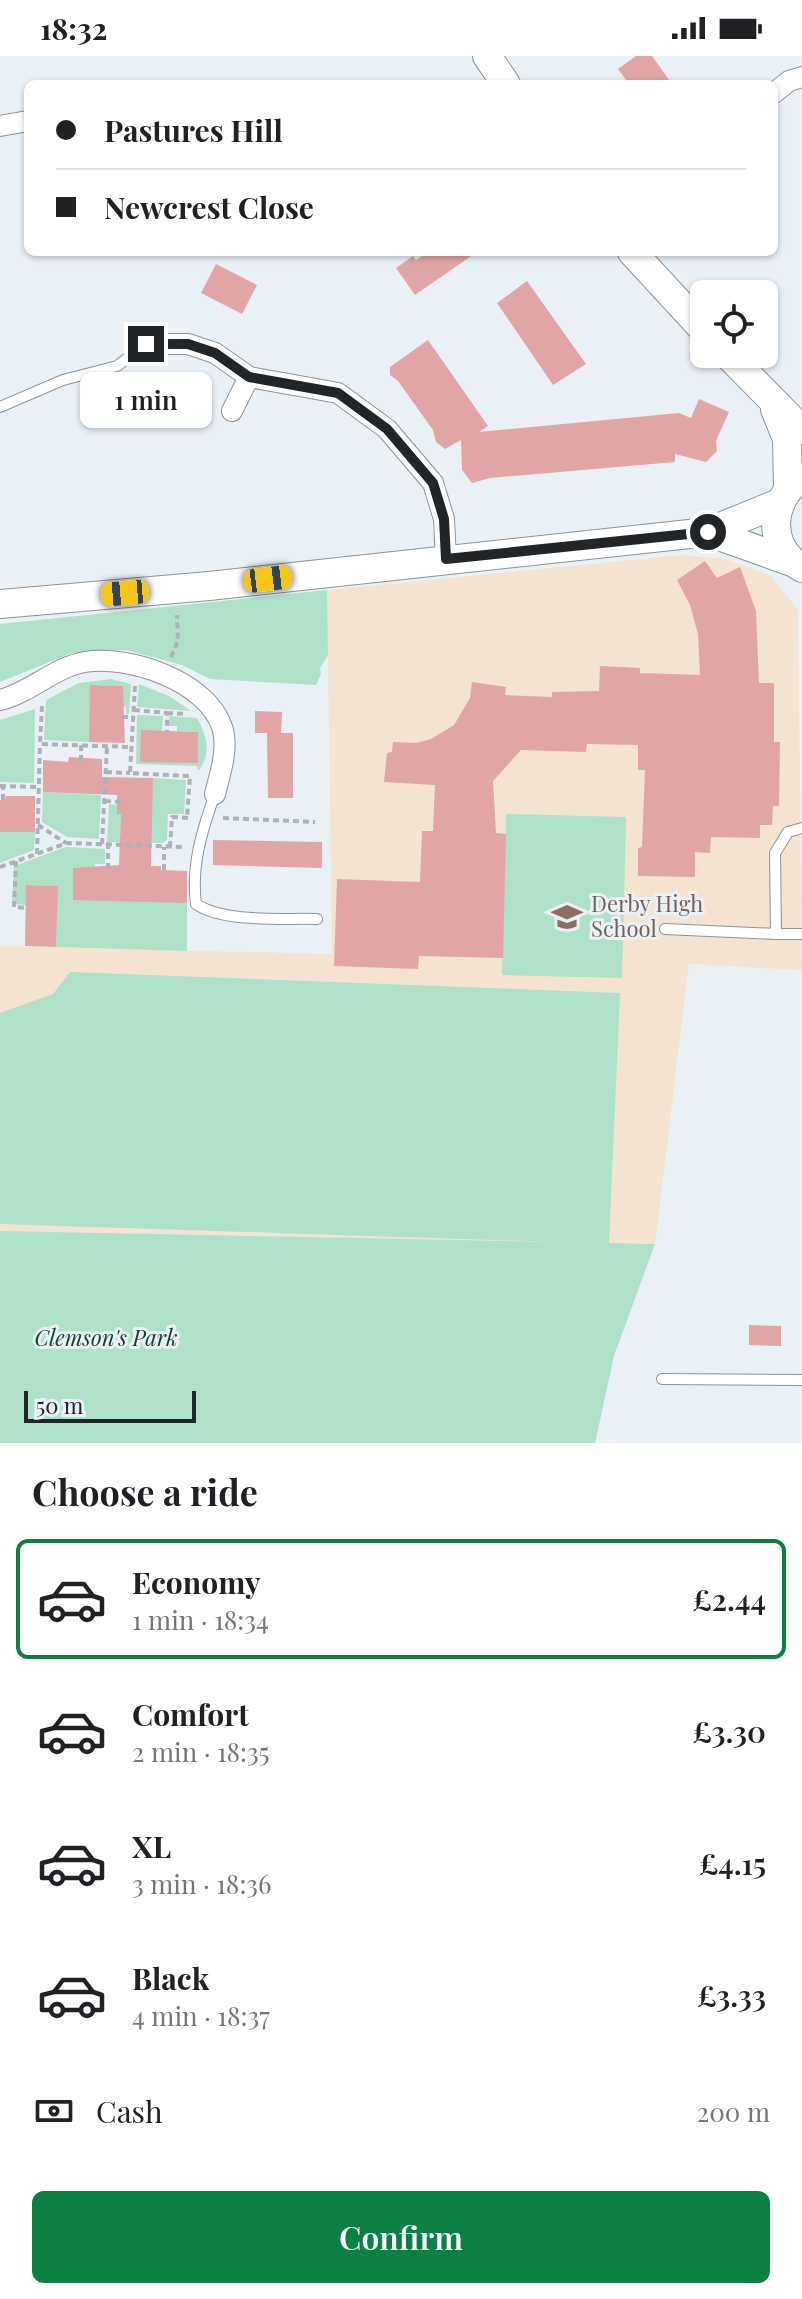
<!DOCTYPE html>
<html lang="en">
<head>
<meta charset="utf-8">
<style>
	body { margin:0; font-family:"Playfair Display",serif; background:#f6f6f6; color:#202124; height:100vh; display:flex; flex-direction:column; font-size:30px; white-space:nowrap }
	* { box-sizing:border-box; margin:0 }
	p { font-size:26px; color:#757577 }
	.icon { flex:none; width:44px; height:44px; fill:none; stroke:currentColor; stroke-width:2; stroke-linecap:round; stroke-linejoin:round }
	.map { position:relative; height:1387px; overflow:hidden }
	.panel { display:flex; flex-direction:column; background:#fff; flex:1 }
	.panel>* { flex:none }
	.top-card { position:absolute; left:24px; top:24px; width:754px; height:176px; border-radius:12px; box-shadow:0 2px 6px #0004; display:grid; align-content:center; height:176px; padding:0 32px; background:#fff }
	.tools { position:absolute; left:690px; top:224px; display:grid; gap:16px }
	.tools a { display:grid; place-items:center; width:88px; height:88px; border-radius:12px; background:#fff; box-shadow:0 2px 6px #0004; font-size:40px }
	.scale { position:absolute; left:24px; bottom:20px; width:172px; box-sizing:border-box; padding-left:8px; border:4px solid #222528; border-top:0; font-size:22px; line-height:28px; white-space:nowrap; color:#222528; -webkit-text-stroke:6px #e9f1f7; paint-order:stroke }
	.end { position:absolute; width:36px; height:36px; margin:-18px; border:10px solid #222528; background:#fff; box-shadow:0 0 0 4px #fff }
	.from { border-radius:50% }
	.bubble { position:absolute; height:56px; border-radius:12px; background:#fff; box-shadow:0 2px 6px #0004; font-size:26px; font-weight:600; line-height:56px; text-align:center }
	.car { position:absolute; width:24px; height:48px; margin:-24px -12px; border-radius:10px; box-shadow:0 0 6px 2px #0007; background:linear-gradient(#f5c518 24%,#345 0 40%,#f5c518 0 76%,#345 0 86%,#f5c518 0) }
	.top-card b { display:flex; align-items:center; gap:28px; height:76px; font-size:30px }
	.top-card b+b { border-top:2px solid #e0e0e0 }
	.top-card i { width:20px; height:20px; background:#202124 }
	ul { padding:0; list-style:none }
	li { display:flex; align-items:center; gap:24px; height:120px; margin:0 16px 12px; padding:0 16px; border:4px solid transparent; border-radius:12px }
	li div { flex:1 }
	li b { display:block; font-size:30px }
	li em { font-style:normal; font-weight:600 }
	li.current { border-color:#0b8043 }
	li>.icon { width:72px; height:72px; stroke-width:1.5 }
	h2 { padding:0 32px; font-size:36px; line-height:96px }
	.pay { display:flex; align-items:center; gap:20px; height:88px; padding:0 32px; font-size:30px }
	.pay p { margin-inline-start:auto }
	.button { display:flex; gap:16px; margin-top:auto; padding:16px 32px }
	.button a { flex:1; height:92px; border-radius:12px; background:#0b8043; color:#fff; font-size:32px; font-weight:600; line-height:92px; text-align:center }
	.status { display:flex; justify-content:space-between; align-items:center; height:56px; padding:0 40px; background:#fff; direction:ltr }
	.status svg { height:22px; fill:currentColor }
	.map>svg:first-child { display:block }
	.education { fill:#f4e3d1 }
	.green { fill:#aee1c8 }
	.building { fill:#e0a5a4 }
	.lines { fill:none; stroke-linecap:round; stroke-linejoin:round }
	.lane-casing { stroke:#8c9399; stroke-width:12 }
	.street-casing { stroke:#8c9399; stroke-width:22 }
	.secondary-casing { stroke:#8c9399; stroke-width:30 }
	.path { stroke:#acb2b7; stroke-width:4; stroke-dasharray:6 4; stroke-linecap:butt }
	.lane { stroke:#fff; stroke-width:10 }
	.street { stroke:#fff; stroke-width:20 }
	.secondary { stroke:#fff; stroke-width:28 }
	.route { stroke:#222528; stroke-width:10 }
	.labels { text-anchor:middle; stroke-width:6; stroke-linejoin:round; paint-order:stroke }
	.education-label { font-size:22px; fill:#785e54; stroke:#e9f1f7; text-anchor:start }
	.park-label { font-size:22px; font-style:italic; fill:#12412f; stroke:#e9f1f7 }
</style>
</head>
<body>
<div class="status"><b>18:32</b><svg viewBox="0 0 49 12"><path d="M0 12V9h3v3zM5 12V6h3v6zM10 12V3h3v9zM15 12V0h3v12zM26 1h20v11H26zM47 4h2v5h-2z"/></svg></div>
<div class="map">
<svg width="802" height="1387" viewBox="0 0 802 1387">
	<rect width="100%" height="100%" fill="#e9f1f7"/>
	<path class="education" d="M682 499 727 503 771 520 798 554 802 914 689 908 655 1188 0 1175V890L332 898 327 534Z"/>
	<path class="green" d="M327 534 328 599 320 612 321 618 316 629 210 623 182 609 126 594 72 597 0 626V568Z
		M111 623 131 628 129 658H126V651L122 650 123 630 91 629 89 686 44 684 46 644 79 627Z
		M139 628 169 640 191 655 137 651Z
		M35 653 34 727 0 726V664Z
		M137 659 163 660 162 675 197 707 198 676 177 675V670H169V660L197 662C207 680 212 698 198 715L197 710 136 708Z
		M153 722 186 724 184 758H168L167 784 163 787 107 786 109 748 117 749V758H121L120 780Z
		M43 736 101 739 99 783 67 781 42 766Z
		M506 758 626 761 622 922 502 919Z
		M0 776H35L34 794 0 807Z
		M66 791 105 793V808H95V812L187 847V895L56 891 57 830 27 829 26 849 12 848 14 810Z
		M70 916 620 937 609 1187 655 1188 614 1300 595 1387H0V1175L559 1186 0 1168V957L53 938Z"/>
	<path class="building" d="M636 0H652L672 28H629L618 13Z
		M428 196H477L415 239 396 212 413 200 416 204Z
		M216 208 257 229 242 258 201 237Z
		M527 225 586 308 553 329 497 247Z
		M428 284 488 370 479 376 679 357 691 362 699 343 729 356 716 385 717 395 706 406 675 398V406L490 422 472 427 462 414 461 384 445 393 436 386 433 374 398 325 390 319V311Z
		M705 505 717 522 740 511 756 555 759 627H774V686H780L779 750H773L772 769H760V782L711 781 710 797 695 796V821L638 820V792L642 791 645 714H638V689L587 688 586 696 521 694 493 725 496 777 506 778 503 902 419 900 418 913 334 910 337 823 420 826 422 775H433L435 729 384 726 387 697 392 696 393 686 416 687 431 683 454 669 470 642 472 626 506 631 505 639 552 641V636L599 635 600 610 640 612V617L700 619 698 578 690 549 677 524Z
		M90 629 123 630 125 687 89 686Z
		M255 655 282 656 281 677H293V742H268L267 677H255Z
		M141 674 198 676V707L140 706Z
		M69 701 102 703V721L153 722 151 810H161V814L187 815V847L73 844V812L119 809 121 758H117V739L43 736V704L68 706Z
		M6 740H35V776H0V744H5Z
		M213 784 322 786V812L213 809Z
		M26 829 58 830 56 891 25 890Z
		M749 1269 781 1270V1290L749 1289Z"/>
	<g class="lines">
		<g class="lane-casing">
			<path id="lane" d="M0 351 63 324 117 310 146 288
				M215 738C202 774 191 810 196 848 224 867 283 862 317 863
				M802 772 788 776 775 797 776 878H802
				M665 873 776 878
				M662 1323 802 1324"/>
		</g>
		<g class="street-casing">
			<path id="street" d="M774 37 789 25 802 21
				M0 70 28 65
				M146 288H188L215 297 249 321 338 337 387 373 433 427 444 463 446 503
				M232 355 249 321
				M0 644C30 637 54 611 85 606 129 599 207 625 222 671 229 692 220 718 215 738"/>
		</g>
		<g class="secondary-casing">
			<path id="secondary" d="M487 0 506 28
				M632 196 704 274
				M727 298 802 374
				M775 353 787 383 788 432
				M802 421C769 444 766 491 802 512
				M708 476 792 506
				M0 548 209 530 708 476 779 447"/>
		</g>
		<path class="path" d="M171 601 178 585 177 559
			M135 630 130 717 190 720 187 762
			M42 650 40 688 131 691
			M134 654 167 657V675
			M167 657 186 658
			M122 661H133
			M81 705V689
			M106 716 130 717
			M0 730 39 731
			M3 744V730
			M105 745 121 746
			M223 762 315 766
			M38 769 66 787
			M102 788 107 691
			M170 791 172 761 188 762
			M37 798 40 688
			M16 805 14 851 26 852
			M0 811 67 787 185 791
			M108 813V789
			M164 814V791"/>
		<use href="#lane" class="lane"/>
		<use href="#street" class="street"/>
		<use href="#secondary" class="secondary"/>
	</g>
	<g class="lines">
		<path class="route" d="M146 288H188L215 297 249 321 338 337 387 373 433 427 444 463 446 503 708 476"/>
	</g>
	<defs>
		<g id="school-bare" transform="scale(2.4)"><path d="M0-5L7-2L0 1L-7-2ZM-4 1L0 2.5L4 1V4Q0 6-4 4Z" fill="#8d6e63" stroke="#e9f1f7" stroke-width="2.5" paint-order="stroke"/></g>
	</defs>
	<g fill-rule="evenodd">
		<use href="#school-bare" x="567" y="861"/>
	</g>
	<g class="labels">
		<g class="education-label">
			<text x="591" y="856">Derby High<tspan x="591" dy="25">School</tspan></text>
		</g>
		<g class="park-label">
			<text x="106" y="1290">Clemson's Park</text>
		</g>
	</g>
</svg>
<div class="tools">
<a><svg class="icon" aria-label="locate" viewBox="0 0 24 24"><circle cx="12" cy="12" r="6"/><path d="M12 2v4M12 18v4M2 12h4M18 12h4"/></svg></a>
</div>
<div class="scale">50 m</div>
<i class="end from" style="left:708px;top:476px"></i>
<i class="end" style="left:146px;top:288px"></i>
<div class="bubble" style="left:80px;top:316px;width:132px">1 min</div>
<i class="car" style="left:268px;top:523px;rotate:83deg"></i>
<i class="car" style="left:125px;top:537px;rotate:265deg"></i>
<div class="top-card">
<b><i class="from"></i>Pastures Hill</b>
<b><i></i>Newcrest Close</b>
</div>
</div>
<section class="panel">
<h2>Choose a ride</h2>
<ul>
<li class="current"><svg class="icon" aria-label="car" viewBox="0 0 24 24"><path d="M5 17H2v-5l4-1 3-4h7l3 4 3 1v5h-3M9 17h6M6 11h13"/><circle cx="7" cy="17" r="2"/><circle cx="17" cy="17" r="2"/></svg><div><b>Economy</b><p>1 min · 18:34</p></div><em>£2.44</em></li>
<li><svg class="icon" aria-label="car" viewBox="0 0 24 24"><path d="M5 17H2v-5l4-1 3-4h7l3 4 3 1v5h-3M9 17h6M6 11h13"/><circle cx="7" cy="17" r="2"/><circle cx="17" cy="17" r="2"/></svg><div><b>Comfort</b><p>2 min · 18:35</p></div><em>£3.30</em></li>
<li><svg class="icon" aria-label="car" viewBox="0 0 24 24"><path d="M5 17H2v-5l4-1 3-4h7l3 4 3 1v5h-3M9 17h6M6 11h13"/><circle cx="7" cy="17" r="2"/><circle cx="17" cy="17" r="2"/></svg><div><b>XL</b><p>3 min · 18:36</p></div><em>£4.15</em></li>
<li><svg class="icon" aria-label="car" viewBox="0 0 24 24"><path d="M5 17H2v-5l4-1 3-4h7l3 4 3 1v5h-3M9 17h6M6 11h13"/><circle cx="7" cy="17" r="2"/><circle cx="17" cy="17" r="2"/></svg><div><b>Black</b><p>4 min · 18:37</p></div><em>£3.33</em></li>
</ul>
<div class="pay"><svg class="icon" aria-label="cash" viewBox="0 0 24 24"><path d="M3 7h18v10H3z"/><circle cx="12" cy="12" r="2"/></svg>Cash<p>200 m</p></div>
<div class="button"><a>Confirm</a></div>
</section>
</body>
</html>
